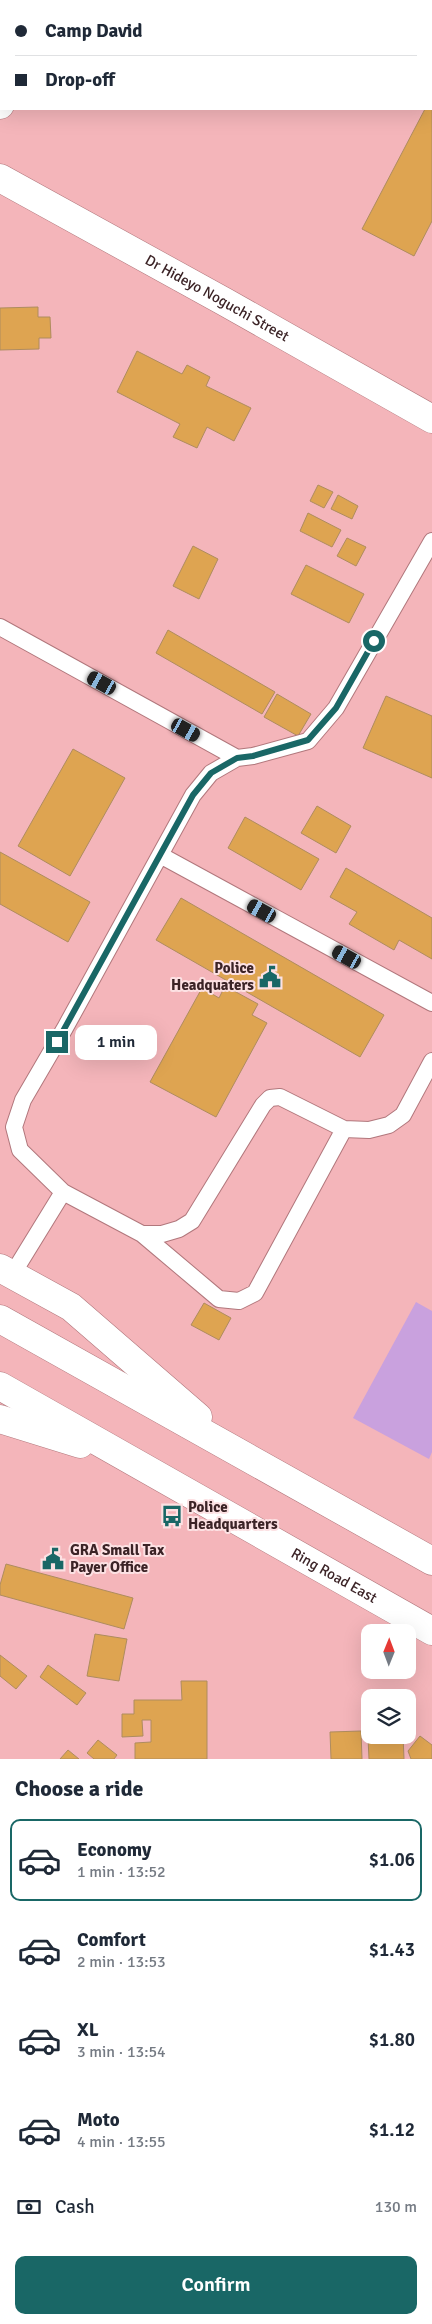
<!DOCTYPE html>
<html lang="en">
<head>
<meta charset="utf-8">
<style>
	body { margin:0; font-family:Signika,sans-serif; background:#f2f2f3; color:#1f2937; height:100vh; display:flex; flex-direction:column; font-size:19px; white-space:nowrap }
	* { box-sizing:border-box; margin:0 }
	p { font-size:16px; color:#747a83 }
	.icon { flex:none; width:28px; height:28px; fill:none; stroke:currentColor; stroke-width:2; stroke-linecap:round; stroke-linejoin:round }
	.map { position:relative; height:1759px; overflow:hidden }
	.sheet { display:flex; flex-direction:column; background:#fff; flex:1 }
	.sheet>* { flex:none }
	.top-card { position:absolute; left:0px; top:0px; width:432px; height:110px; box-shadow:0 5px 20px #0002; display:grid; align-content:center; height:110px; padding:0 15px; background:#fff }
	.needle { width:32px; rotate:1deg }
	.buttons { position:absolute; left:361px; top:1624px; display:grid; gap:10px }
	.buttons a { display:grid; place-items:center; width:55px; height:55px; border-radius:10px; background:#fff; box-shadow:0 5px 20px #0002; font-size:25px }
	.end { position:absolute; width:22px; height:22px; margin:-11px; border:6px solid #196766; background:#fff; box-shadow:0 0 0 2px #fff }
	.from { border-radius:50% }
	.bubble { position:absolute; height:35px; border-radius:10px; background:#fff; box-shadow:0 5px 20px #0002; font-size:16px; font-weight:600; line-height:35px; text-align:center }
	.car { position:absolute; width:15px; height:30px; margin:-15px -8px; border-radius:6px; box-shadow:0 0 4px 1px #0007; background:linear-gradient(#222 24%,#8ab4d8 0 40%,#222 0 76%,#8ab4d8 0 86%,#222 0) }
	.top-card b { display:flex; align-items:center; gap:18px; height:48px; font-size:19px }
	.top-card b+b { border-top:1px solid #e0e1e3 }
	.top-card i { width:12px; height:12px; background:#1f2937 }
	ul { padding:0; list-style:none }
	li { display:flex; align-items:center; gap:15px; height:82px; margin:0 10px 8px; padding:0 5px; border:2px solid transparent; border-radius:10px }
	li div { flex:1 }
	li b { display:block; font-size:19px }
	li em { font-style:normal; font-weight:600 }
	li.active { border-color:#196766 }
	li>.icon { width:45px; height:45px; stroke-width:1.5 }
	h2 { padding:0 15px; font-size:22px; line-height:60px }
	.pay { display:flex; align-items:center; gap:12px; height:55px; padding:0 15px; font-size:19px }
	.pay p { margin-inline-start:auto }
	.button { display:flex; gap:10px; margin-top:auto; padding:10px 15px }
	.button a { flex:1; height:58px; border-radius:10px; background:#196766; color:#fff; font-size:20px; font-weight:600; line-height:58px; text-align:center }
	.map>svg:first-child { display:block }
	.green { fill:#c9a1de }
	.building { fill:#dea451; stroke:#ae8c5f }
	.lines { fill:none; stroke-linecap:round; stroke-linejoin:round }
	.service-casing { stroke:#b1777c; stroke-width:18 }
	.minor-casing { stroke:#b1777c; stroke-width:29 }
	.primary-casing { stroke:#b1777c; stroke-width:29 }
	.service { stroke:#fff; stroke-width:16 }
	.minor { stroke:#fff; stroke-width:28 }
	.primary { stroke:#fff; stroke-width:28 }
	.route { stroke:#196766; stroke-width:6 }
	.labels { text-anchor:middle; stroke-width:4; stroke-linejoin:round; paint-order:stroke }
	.street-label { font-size:15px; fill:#3b2326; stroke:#fce1e3 }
	.poi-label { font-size:15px; font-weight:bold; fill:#3b2326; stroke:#fce1e3; text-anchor:start }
</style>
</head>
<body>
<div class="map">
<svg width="432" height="1759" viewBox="0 0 432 1759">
	<rect width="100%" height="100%" fill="#f4b5ba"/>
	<path class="green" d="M416 1302 432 1311V1452L429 1459 353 1418Z"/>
	<path class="building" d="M432 94V221L414 256 362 229 425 109H431Z
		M38 307V317H50L51 338H39V349L0 350V308Z
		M137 351 182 374 187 365 210 377 206 386 251 408 234 441 207 427 197 448 173 437 180 424 117 392Z
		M318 485 333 492 324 508 310 501Z
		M338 495 358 506 352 519 331 509Z
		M308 513 341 530 332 547 300 531Z
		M347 538 366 547 356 566 337 556Z
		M193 546 218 559 199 599 173 586Z
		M306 565 364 594 349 623 291 594Z
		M168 630 275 692 262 714 156 653Z
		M277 694 311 714 298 736 264 717Z
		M386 696 432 716V778L363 748Z
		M73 749 125 778 70 876 18 846Z
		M317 806 351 826 336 853 301 833Z
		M245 817 319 859 301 890 228 848Z
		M0 852 90 902 68 942 0 904Z
		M346 868 432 918V959L399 940 394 950 349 924 357 912 330 897Z
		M181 898 384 1015 360 1057 156 940Z
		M225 986 258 1004 252 1015 267 1023 216 1117 150 1082 202 988 219 998Z
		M204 1303 231 1318 219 1340 191 1325Z
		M6 1564 133 1598 124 1629 0 1595V1585Z
		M95 1634 127 1639 119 1681 87 1676Z
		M0 1655 27 1676 16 1689 0 1676Z
		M48 1665 86 1693 77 1705 40 1677Z
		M181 1681H207V1759H135V1743L151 1742V1720H142L143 1736 122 1737V1714H134V1700H182Z
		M367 1716H370V1735H403L404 1759H369Z
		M361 1731 362 1759H331L330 1732Z
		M420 1736 432 1745V1759H411L408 1751Z
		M98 1740 117 1755 114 1759H94L87 1753Z
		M68 1750 79 1759H60Z"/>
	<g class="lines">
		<g class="service-casing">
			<path id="service" d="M0 627 237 758
				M160 855 432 1003
				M63 1192 20 1150 14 1127 23 1100 65 1028 193 795 211 773 237 758 253 756 308 741 336 708 432 541
				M142 1234 219 1299 239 1301 255 1293 344 1129
				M12 1275 63 1192 142 1234H162L179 1229 192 1221 263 1105 270 1098 280 1097 344 1129 369 1130 389 1125 403 1115 432 1061"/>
		</g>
		<g class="minor-casing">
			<g id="minor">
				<path d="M58 1 59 0"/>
				<path d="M0 105 1 103"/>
				<path id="s1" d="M0 178 225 302 432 419"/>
			</g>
		</g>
		<g class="primary-casing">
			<g id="primary">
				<path d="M0 1268 71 1307 198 1417"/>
				<path d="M0 1319 432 1561"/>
				<path id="s2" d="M0 1386 432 1631"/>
				<path d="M0 1419 80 1444"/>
			</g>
		</g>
		<use href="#service" class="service"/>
		<use href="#minor" class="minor"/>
		<use href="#primary" class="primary"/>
	</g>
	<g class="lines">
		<path class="route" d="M57 1042 193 795 211 773 237 758 253 756 308 740 336 708 374 641"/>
	</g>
	<defs>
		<g id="civic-bare" transform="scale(1.725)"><path d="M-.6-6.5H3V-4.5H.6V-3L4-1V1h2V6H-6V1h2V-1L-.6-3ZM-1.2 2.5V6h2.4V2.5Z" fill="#196766" stroke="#fce1e3" stroke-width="2.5" paint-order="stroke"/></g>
		<g id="bus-bare" transform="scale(1.725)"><path d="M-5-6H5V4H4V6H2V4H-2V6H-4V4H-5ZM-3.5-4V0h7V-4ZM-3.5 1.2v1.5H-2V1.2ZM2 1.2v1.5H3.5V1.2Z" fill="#196766" stroke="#fce1e3" stroke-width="2.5" paint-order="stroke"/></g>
	</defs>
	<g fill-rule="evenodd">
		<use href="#civic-bare" x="270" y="977"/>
		<use href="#bus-bare" x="172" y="1516"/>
		<use href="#civic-bare" x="53" y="1559"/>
	</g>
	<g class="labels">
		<g class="street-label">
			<text dy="5" stroke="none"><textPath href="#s1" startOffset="248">Dr Hideyo Noguchi Street</textPath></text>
			<text dy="5" stroke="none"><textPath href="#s2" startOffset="384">Ring Road East</textPath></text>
		</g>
		<g class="poi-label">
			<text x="254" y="973" text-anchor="end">Police<tspan x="254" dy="17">Headquaters</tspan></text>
			<text x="188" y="1512">Police<tspan x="188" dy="17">Headquarters</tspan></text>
			<text x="70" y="1555">GRA Small Tax<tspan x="70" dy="17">Payer Office</tspan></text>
		</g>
	</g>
</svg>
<div class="buttons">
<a><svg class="needle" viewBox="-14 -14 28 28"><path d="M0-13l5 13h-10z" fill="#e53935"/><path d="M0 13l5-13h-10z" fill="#747a83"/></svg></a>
<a><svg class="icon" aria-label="layers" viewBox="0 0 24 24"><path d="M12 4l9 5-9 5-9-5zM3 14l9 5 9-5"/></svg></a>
</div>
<i class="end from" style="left:374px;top:641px"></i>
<i class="end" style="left:57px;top:1042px"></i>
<div class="bubble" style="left:75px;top:1025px;width:82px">1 min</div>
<i class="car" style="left:102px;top:683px;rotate:299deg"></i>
<i class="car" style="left:186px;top:730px;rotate:119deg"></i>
<i class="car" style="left:262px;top:911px;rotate:299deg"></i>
<i class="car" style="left:347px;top:957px;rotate:299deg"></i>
<div class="top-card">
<b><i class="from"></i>Camp David</b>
<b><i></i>Drop-off</b>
</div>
</div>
<section class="sheet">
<h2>Choose a ride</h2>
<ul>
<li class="active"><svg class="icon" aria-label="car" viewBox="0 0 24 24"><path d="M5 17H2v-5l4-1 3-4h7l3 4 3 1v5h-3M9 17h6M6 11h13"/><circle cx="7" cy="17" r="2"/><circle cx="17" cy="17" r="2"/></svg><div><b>Economy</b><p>1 min · 13:52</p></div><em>$1.06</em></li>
<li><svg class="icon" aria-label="car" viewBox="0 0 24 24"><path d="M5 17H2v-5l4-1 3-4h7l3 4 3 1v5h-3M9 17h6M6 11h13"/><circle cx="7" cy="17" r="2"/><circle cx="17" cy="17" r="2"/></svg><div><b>Comfort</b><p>2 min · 13:53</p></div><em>$1.43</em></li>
<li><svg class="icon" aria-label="car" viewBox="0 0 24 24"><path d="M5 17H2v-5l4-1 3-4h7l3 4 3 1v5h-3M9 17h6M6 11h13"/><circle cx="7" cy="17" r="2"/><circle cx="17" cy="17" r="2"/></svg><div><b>XL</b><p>3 min · 13:54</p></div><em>$1.80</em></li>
<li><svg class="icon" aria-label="car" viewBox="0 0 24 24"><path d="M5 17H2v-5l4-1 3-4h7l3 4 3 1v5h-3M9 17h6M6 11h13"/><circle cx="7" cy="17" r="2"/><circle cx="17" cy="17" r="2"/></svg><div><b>Moto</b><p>4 min · 13:55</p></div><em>$1.12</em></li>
</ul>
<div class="pay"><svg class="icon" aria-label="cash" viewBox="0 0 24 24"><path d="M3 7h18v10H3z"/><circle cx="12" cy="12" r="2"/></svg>Cash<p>130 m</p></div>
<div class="button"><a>Confirm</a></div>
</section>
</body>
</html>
